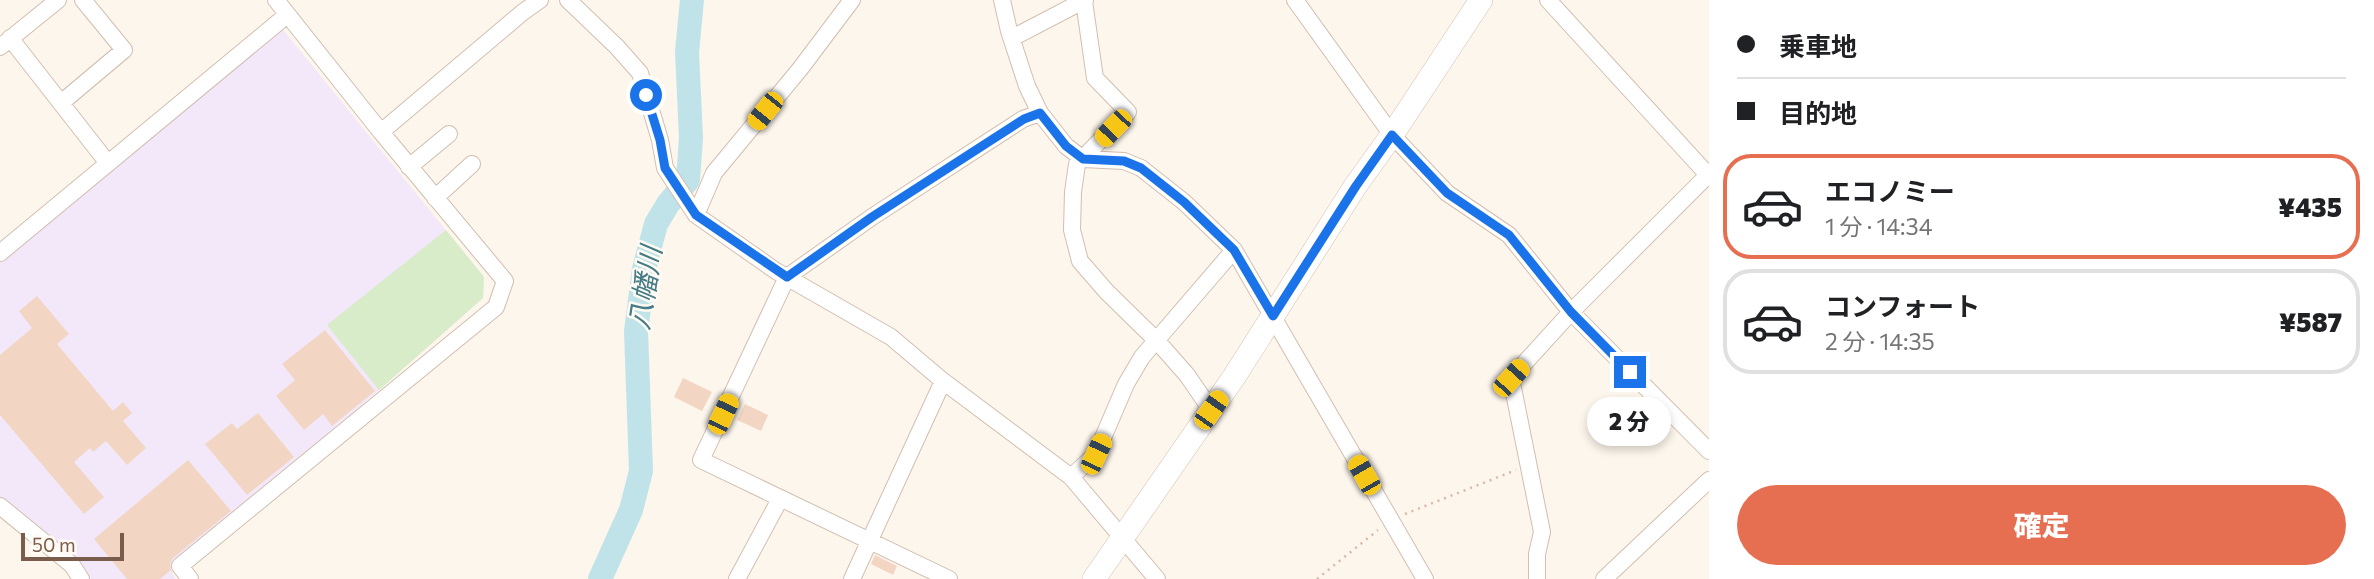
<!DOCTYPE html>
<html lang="ja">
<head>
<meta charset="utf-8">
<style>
	body { margin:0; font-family:Commissioner,"Noto Sans JP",sans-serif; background:#f6f6f6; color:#202124; height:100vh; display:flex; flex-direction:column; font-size:26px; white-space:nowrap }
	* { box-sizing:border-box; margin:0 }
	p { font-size:23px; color:#757577 }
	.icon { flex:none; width:38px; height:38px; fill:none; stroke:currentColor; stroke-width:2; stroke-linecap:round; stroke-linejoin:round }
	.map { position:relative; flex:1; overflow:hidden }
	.drawer { display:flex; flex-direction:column; background:#fff; width:665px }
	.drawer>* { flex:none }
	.hud { display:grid; align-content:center; height:154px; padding:0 28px; background:#fff }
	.scale { position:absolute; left:21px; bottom:18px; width:103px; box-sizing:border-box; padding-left:7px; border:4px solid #7a5c4d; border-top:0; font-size:19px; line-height:24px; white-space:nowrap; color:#7a5c4d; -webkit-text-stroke:5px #fffaf3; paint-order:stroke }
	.end { position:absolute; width:32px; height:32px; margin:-16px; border:9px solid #1a73e8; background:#fff; box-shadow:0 0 0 4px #fff }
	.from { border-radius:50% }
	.bubble { position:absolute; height:49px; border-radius:24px; background:#fff; box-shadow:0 4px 10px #0003; font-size:23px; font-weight:800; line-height:49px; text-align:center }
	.car { position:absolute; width:21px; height:42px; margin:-21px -10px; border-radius:9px; box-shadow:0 0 5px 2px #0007; background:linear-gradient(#f5c518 24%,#345 0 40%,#f5c518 0 76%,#345 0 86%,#f5c518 0) }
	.hud b { display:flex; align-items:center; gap:24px; height:66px; font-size:26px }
	.hud b+b { border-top:2px solid #e0e0e0 }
	.hud i { width:18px; height:18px; background:#202124 }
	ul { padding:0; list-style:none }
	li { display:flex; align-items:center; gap:21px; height:105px; margin:0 14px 10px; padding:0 14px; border:4px solid #e0e0e0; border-radius:28px }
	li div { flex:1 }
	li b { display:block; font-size:26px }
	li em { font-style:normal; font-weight:800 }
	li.active { border-color:#e76f51 }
	li>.icon { width:63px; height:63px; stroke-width:1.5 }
	.primary-button { display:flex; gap:14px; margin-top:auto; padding:14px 28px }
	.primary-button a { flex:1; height:80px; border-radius:42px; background:#e76f51; color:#fff; font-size:28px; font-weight:800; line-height:80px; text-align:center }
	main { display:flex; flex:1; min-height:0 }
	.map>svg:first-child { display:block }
	.education { fill:#f3e8fa }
	.green { fill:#d8ecc9 }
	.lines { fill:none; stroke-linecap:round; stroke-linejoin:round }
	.river { stroke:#bfe3e8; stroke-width:24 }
	.building { fill:#f3d5c3 }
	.street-casing { stroke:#d1beb0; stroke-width:18 }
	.secondary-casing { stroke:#d6c0b0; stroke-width:24 }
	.path { stroke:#d9b8a5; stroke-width:2.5; stroke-dasharray:2 5; stroke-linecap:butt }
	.street { stroke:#fff; stroke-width:16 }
	.secondary { stroke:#fff; stroke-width:23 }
	.route { stroke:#1a73e8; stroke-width:9 }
	.labels { text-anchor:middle; stroke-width:5; stroke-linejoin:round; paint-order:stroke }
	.water-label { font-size:28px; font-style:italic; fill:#437c86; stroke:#fffaf3 }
</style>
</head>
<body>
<main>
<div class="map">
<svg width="1709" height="579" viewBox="0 0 1709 579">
	<rect width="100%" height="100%" fill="#fdf6ec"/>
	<path class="education" d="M280 26 484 277 483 298 172 573 176 579H91L76 559 0 503V259Z"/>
	<path class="green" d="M446 230 484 277 483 298 379 390 327 325Z"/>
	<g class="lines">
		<path class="river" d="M600 579 631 510 641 471 636 331 644 269 656 224 668 204 688 180 691 138 687 52 692 0"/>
	</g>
	<path class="building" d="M37 296 69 334 57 344 113 411 123 402 132 413 123 421 146 448 127 465 106 441 93 452 90 448 74 462 104 497 84 514 0 415V355L32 328 19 311Z
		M325 330 375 391 332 426 323 414 304 430 276 396 295 380 282 364Z
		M683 378 712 392 702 411 674 397Z
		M745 404 768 415 761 431 737 420Z
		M258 413 294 457 247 495 205 444 232 423 237 429Z
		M188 460 231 511 173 558 170 563 171 570 160 579H127L94 539Z
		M875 555 897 566 893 575 871 564Z"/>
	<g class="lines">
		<g class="street-casing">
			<path id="street" d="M568 0 617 47 640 73 660 140 665 168 696 215 776 271 891 337 943 381 1071 477 1157 579
				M1002 0 1009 31 1027 86 1040 113 1066 146 1083 159 1124 161 1141 168 1184 202 1234 250 1425 579
				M1295 0 1392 135 1447 193 1509 235 1571 312 1709 451
				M1548 0 1709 176
				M1084 1 1095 78 1128 112 1077 164 1073 192 1072 230 1080 261 1106 291 1157 341 1187 375 1211 410
				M10 38 107 162
				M1012 38 1085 0
				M0 47 58 0
				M61 103 124 50 83 0
				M381 132 523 12 540 0
				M409 167 449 134
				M435 198 472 164
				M696 215 714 173 800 69 852 0
				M0 253 287 15
				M1071 477 1096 454 1126 384 1142 357 1234 250
				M0 506 72 565 81 579
				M190 579 180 566 496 307 505 281 381 132 276 0
				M737 579 780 499
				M852 579 943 381
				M949 579 701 460 787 277 872 217 1023 119 1040 113
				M1537 579V554L1542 532 1511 378 1571 312 1709 174
				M1604 579 1709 480"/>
		</g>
		<g class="secondary-casing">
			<path id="secondary" d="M1094 579 1234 377 1356 185 1392 135 1481 0"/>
		</g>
		<path class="path" d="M1405 514 1516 470
			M1317 579 1378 530"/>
		<use href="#street" class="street"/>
		<use href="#secondary" class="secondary"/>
	</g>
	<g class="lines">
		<path class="route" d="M646 95 660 140 665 168 696 215 787 277 872 217 1024 119 1040 113 1066 146 1083 159 1124 161 1141 168 1184 202 1234 250 1273 316 1356 186 1392 135 1447 193 1509 235 1571 312 1630 372"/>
	</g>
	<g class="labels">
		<g class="water-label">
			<text transform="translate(645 288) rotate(-81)" y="10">八幡川</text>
		</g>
	</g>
</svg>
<div class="scale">50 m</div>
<i class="end from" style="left:646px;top:95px"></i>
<i class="end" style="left:1630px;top:372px"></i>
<div class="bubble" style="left:1587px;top:397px;width:84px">2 分</div>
<i class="car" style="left:765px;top:111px;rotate:219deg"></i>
<i class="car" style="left:1113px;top:128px;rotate:224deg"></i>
<i class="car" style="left:1511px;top:378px;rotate:42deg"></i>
<i class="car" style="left:1211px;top:410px;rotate:35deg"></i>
<i class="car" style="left:723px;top:414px;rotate:25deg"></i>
<i class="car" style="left:1096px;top:454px;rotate:25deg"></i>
<i class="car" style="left:1364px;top:475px;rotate:330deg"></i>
</div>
<section class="drawer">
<div class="hud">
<b><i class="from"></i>乗車地</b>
<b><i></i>目的地</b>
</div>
<ul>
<li class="active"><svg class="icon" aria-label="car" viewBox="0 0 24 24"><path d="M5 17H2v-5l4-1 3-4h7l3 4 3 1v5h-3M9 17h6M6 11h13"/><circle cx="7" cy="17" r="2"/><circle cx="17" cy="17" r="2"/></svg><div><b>エコノミー</b><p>1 分 · 14:34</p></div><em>¥435</em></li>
<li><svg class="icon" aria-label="car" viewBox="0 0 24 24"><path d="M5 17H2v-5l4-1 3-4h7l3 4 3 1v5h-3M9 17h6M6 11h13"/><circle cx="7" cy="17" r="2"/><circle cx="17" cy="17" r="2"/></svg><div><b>コンフォート</b><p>2 分 · 14:35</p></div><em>¥587</em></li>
</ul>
<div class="primary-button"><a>確定</a></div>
</section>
</main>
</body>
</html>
